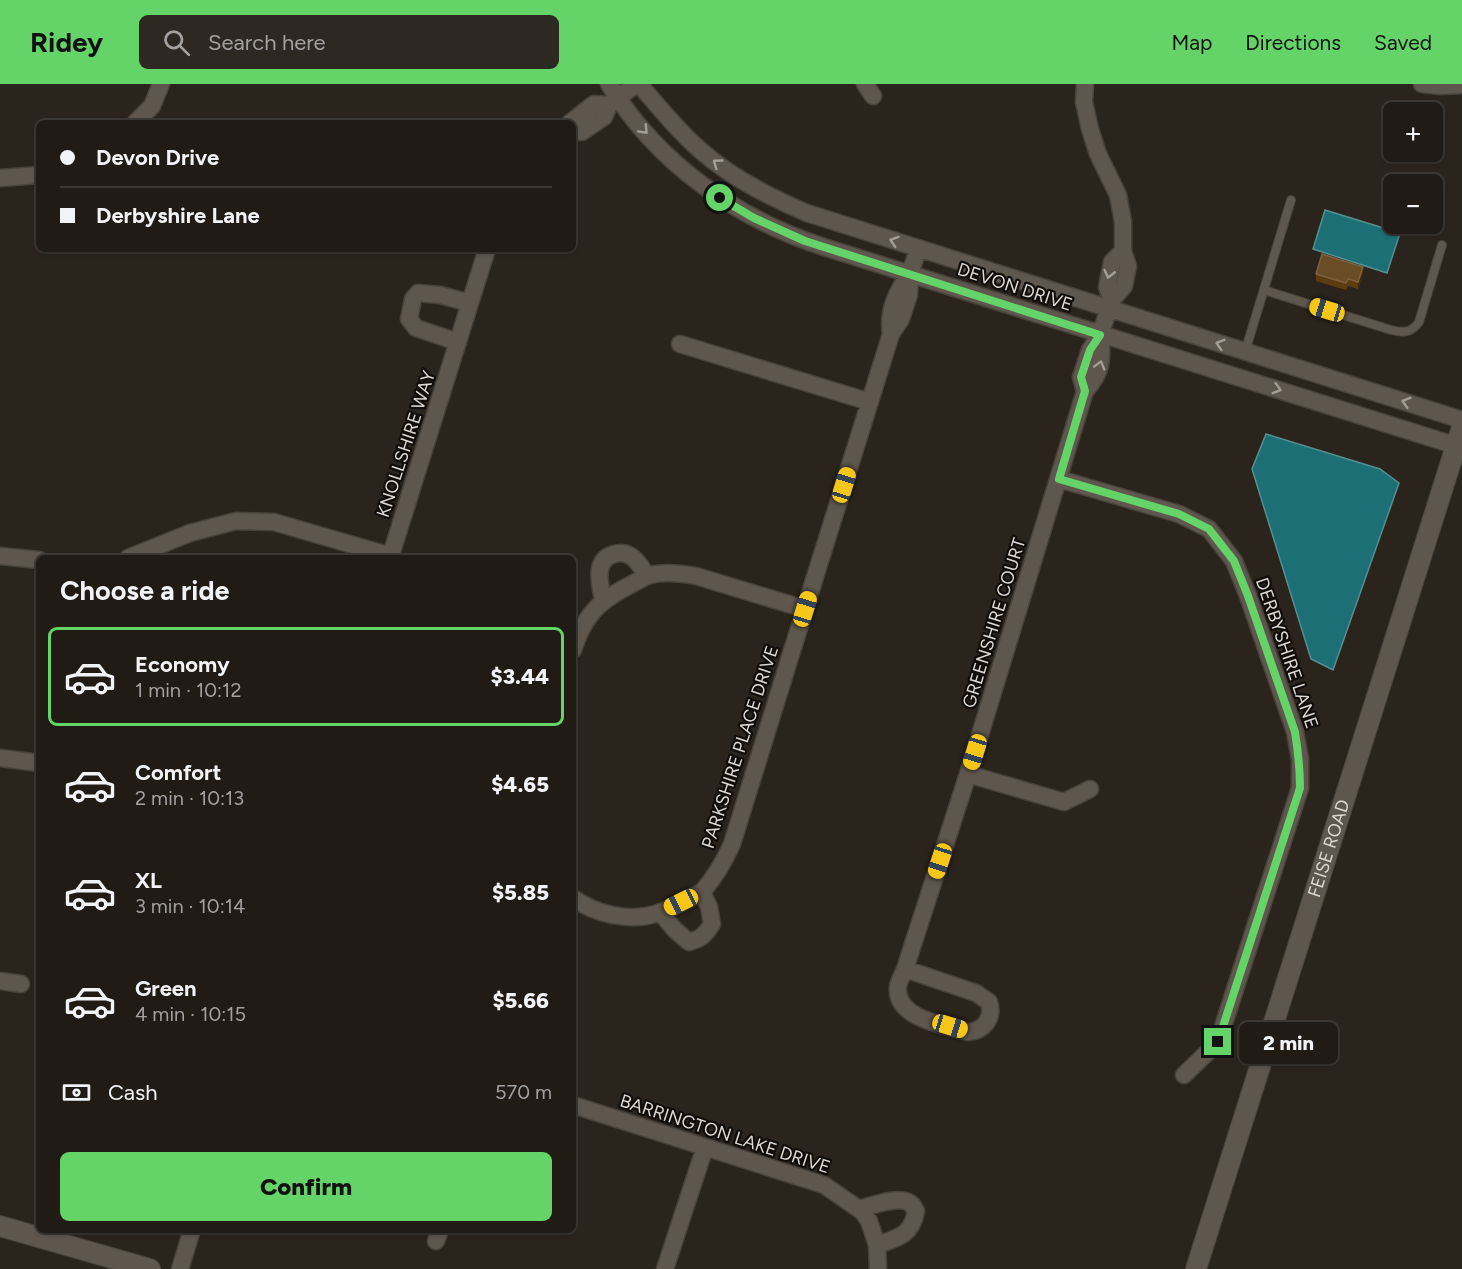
<!DOCTYPE html>
<html lang="en">
<head>
<meta charset="utf-8">
<style>
	body { margin:0; font-family:Figtree,sans-serif; background:#2d2822; color:#f1f3f6; height:100vh; display:flex; flex-direction:column; font-size:22px; white-space:nowrap }
	* { box-sizing:border-box; margin:0 }
	p { font-size:20px; color:#a2a1a0 }
	.icon { flex:none; width:33px; height:33px; fill:none; stroke:currentColor; stroke-width:2; stroke-linecap:round; stroke-linejoin:round }
	.map { position:relative; flex:1; overflow:hidden }
	.panel { position:absolute; left:36px; top:471px; width:540px; height:678px; display:flex; flex-direction:column; background:#201b15; border-radius:9px; box-shadow:0 2px 4px #0004,0 0 0 2px #3d3934 }
	.panel>* { flex:none }
	.hud { position:absolute; left:36px; top:36px; width:540px; height:132px; border-radius:9px; box-shadow:0 2px 4px #0004,0 0 0 2px #3d3934; display:grid; align-content:center; height:132px; padding:0 24px; background:#201b15 }
	.buttons { position:absolute; left:1383px; top:18px; display:grid; gap:12px }
	.buttons a { display:grid; place-items:center; width:60px; height:60px; border-radius:9px; background:#201b15; box-shadow:0 2px 4px #0004,0 0 0 2px #3d3934; font-size:30px }
	.end { position:absolute; width:27px; height:27px; margin:-14px; border:8px solid #64d468; background:#111; box-shadow:0 0 0 3px #111 }
	.from { border-radius:50% }
	.bubble { position:absolute; height:42px; border-radius:9px; background:#201b15; box-shadow:0 2px 4px #0004,0 0 0 2px #3d3934; font-size:20px; font-weight:800; line-height:42px; text-align:center }
	.car { position:absolute; width:18px; height:36px; margin:-18px -9px; border-radius:8px; box-shadow:0 0 4px 2px #0007; background:linear-gradient(#f5c518 24%,#345 0 40%,#f5c518 0 76%,#345 0 86%,#f5c518 0) }
	.hud b { display:flex; align-items:center; gap:21px; height:57px; font-size:22px }
	.hud b+b { border-top:2px solid #3d3934 }
	.hud i { width:15px; height:15px; background:#f1f3f6 }
	ul { padding:0; list-style:none }
	li { display:flex; align-items:center; gap:18px; height:99px; margin:0 12px 9px; padding:0 12px; border:3px solid transparent; border-radius:9px }
	li div { flex:1 }
	li b { display:block; font-size:22px }
	li em { font-style:normal; font-weight:800 }
	li.on { border-color:#64d468 }
	li>.icon { width:54px; height:54px; stroke-width:1.5 }
	h2 { padding:0 24px; font-size:27px; line-height:72px }
	.pay { display:flex; align-items:center; gap:15px; height:66px; padding:0 24px; font-size:22px }
	.pay p { margin-inline-start:auto }
	.cta { display:flex; gap:12px; margin-top:auto; padding:12px 24px }
	.cta a { flex:1; height:69px; border-radius:9px; background:#64d468; color:#111; font-size:24px; font-weight:800; line-height:69px; text-align:center }
	header { display:flex; align-items:center; gap:36px; box-sizing:border-box; height:84px; padding:0 30px; background:#64d468; color:#111 }
	header strong { font-size:28px }
	nav { display:flex; gap:33px; margin-inline-start:auto; font-size:21px }
	.search { width:420px; height:54px; background:#2d2822; display:flex; align-items:center; gap:15px; box-sizing:border-box; padding:0 21px; border-radius:9px; color:#a2a1a0; font-size:22px }
	.map>svg:first-child { display:block }
	.water { fill:#1c7075; stroke:#568f91; stroke-width:1.5 }
	.lines { fill:none; stroke-linecap:round; stroke-linejoin:round }
	.service-casing { stroke:#48423b; stroke-width:10 }
	.minor-casing { stroke:#48423b; stroke-width:19 }
	.tertiary-casing { stroke:#48423b; stroke-width:22 }
	.service { stroke:#5f574e; stroke-width:8 }
	.minor { stroke:#5f574e; stroke-width:16 }
	.tertiary { stroke:#5f574e; stroke-width:20 }
	.wall { fill:#5e3c10 }
	.shaded-wall { fill:#432b0c }
	.building { fill:#6b4d25; stroke:#7d6240; stroke-width:1.5 }
	.oneway { stroke:#a49e97 }
	.route { stroke:#64d468; stroke-width:8 }
	.labels { text-anchor:middle; stroke-width:4.5; stroke-linejoin:round; paint-order:stroke }
	.street-label { font-size:18px; fill:#ddd8d3; stroke:#100d0a }
</style>
</head>
<body>
<header>
<strong>Ridey</strong>
<div class="search"><svg class="icon" aria-label="search" viewBox="0 0 24 24"><circle cx="10" cy="10" r="6"/><path d="M15 15l6 6"/></svg>Search here</div>
<nav><a>Map</a><a>Directions</a><a>Saved</a></nav>
</header>
<div class="map">
<svg width="1462" height="1185" viewBox="0 0 1462 1185">
	<rect width="100%" height="100%" fill="#2a241c"/>
	<path class="water" d="M1325 126 1400 149 1387 189 1313 165Z
		M1266 350 1380 385 1399 399 1333 586 1311 575 1252 385Z"/>
	<g class="lines">
		<g class="service-casing">
			<path id="service" d="M1264 206 1391 246C1404 249 1411 249 1419 238L1442 161
				M1245 268 1291 116"/>
		</g>
		<g class="minor-casing">
			<path id="minor" d="M609 0C657 79 737 135 824 163L1457 362
				M639 0C658 22 677 46 699 65 730 93 769 113 807 129L1462 336
				M865 0 873 12
				M1085 0 1084 18 1090 45 1098 70 1118 111 1123 138V167L1128 182 1124 202 1112 216 1100 251 1090 266 1081 293 1085 307
				M1422 0 1440 2 1462 1
				M135 39 152 22 161 0
				M570 39 594 20 609 21
				M573 48H582L604 33 609 21 636 0
				M0 94 39 91
				M1112 216 1107 203 1112 178 1123 167
				M891 250C887 227 896 208 910 190
				M458 258 416 244 409 235 413 215 418 209 440 211 470 219
				M680 260 870 318
				M1059 395 1179 430 1209 445 1234 477 1248 512 1295 648 1300 675V704L1218 958 1184 991
				M0 472 39 476
				M128 474 190 449 236 437 274 438 391 472
				M390 474 487 165
				M603 516C600 500 593 476 614 470 620 468 627 469 632 473 638 477 643 486 647 492
				M805 525 891 250 901 235 909 211 910 190 918 165
				M573 566C588 520 608 513 647 492 663 487 680 489 696 492L805 525 732 760C724 778 715 793 702 808 687 815 671 826 655 830 629 838 595 830 573 814
				M0 674 39 679
				M968 690 1064 718 1090 705
				M660 828 675 846 689 858C701 855 705 851 712 840L709 823 702 808
				M905 885C903 891 898 898 898 903 895 935 945 941 968 948 984 947 994 934 989 918L976 909 905 885 968 690 1085 307C1102 289 1103 275 1100 251
				M0 897 21 900
				M573 1021 824 1101 863 1128 869 1137 877 1161 878 1185
				M859 1125C871 1122 898 1111 910 1119 913 1121 914 1124 916 1127 912 1151 898 1154 877 1161
				M436 1157 440 1146
				M180 1185 192 1146
				M665 1185 705 1063"/>
		</g>
		<g class="tertiary-casing">
			<g id="tertiary">
				<path d="M0 1142 150 1185"/>
				<path id="s1" d="M1196 1185 1462 343"/>
			</g>
		</g>
		<use href="#service" class="service"/>
		<use href="#minor" class="minor"/>
		<use href="#tertiary" class="tertiary"/>
	</g>
	<path class="wall" d="M1363 189 1358 205 1348 202 1346 206 1316 197V190Z"/>
	<path class="shaded-wall" d="M1363 183V189L1358 205V198Z"/>
	<path class="building" d="M1322 170 1363 183 1358 198 1348 195 1346 199 1316 190Z"/>
	<defs><path id="oneway-chevron" d="M-2-3.5L2.5 0L-2 3.5" fill="none" stroke-width="1.6" stroke-linecap="round" stroke-linejoin="round" transform="scale(1.5)"/></defs>
	<g class="oneway">
		<use href="#oneway-chevron" transform="translate(644 46) rotate(47)"/>
		<use href="#oneway-chevron" transform="translate(717 79) rotate(-144)"/>
		<use href="#oneway-chevron" transform="translate(894 157) rotate(-162)"/>
		<use href="#oneway-chevron" transform="translate(1109 190) rotate(103)"/>
		<use href="#oneway-chevron" transform="translate(1220 260) rotate(-163)"/>
		<use href="#oneway-chevron" transform="translate(1100 281) rotate(-74)"/>
		<use href="#oneway-chevron" transform="translate(1277 305) rotate(17)"/>
		<use href="#oneway-chevron" transform="translate(1406 318) rotate(-163)"/>
	</g>
	<g class="lines">
		<path class="route" d="M720 114 754 134 805 157 1100 251 1090 266 1081 293 1085 307 1059 395 1179 430 1209 445 1234 477 1248 512 1295 648C1298 667 1300 684 1300 704L1218 958"/>
	</g>
	<g class="labels">
		<g class="street-label">
			<text transform="translate(1015 203) rotate(18)" y="6">DEVON DRIVE</text>
			<text transform="translate(406 360) rotate(-72)" y="6">KNOLLSHIRE WAY</text>
			<text transform="translate(994 539) rotate(-73)" y="6">GREENSHIRE COURT</text>
			<text transform="translate(1287 569) rotate(71)" y="6">DERBYSHIRE LANE</text>
			<text transform="translate(740 663) rotate(-72)" y="6">PARKSHIRE PLACE DRIVE</text>
			<text dy="6" stroke="none"><textPath href="#s1" startOffset="441">FEISE ROAD</textPath></text>
			<text transform="translate(725 1050) rotate(18)" y="6">BARRINGTON LAKE DRIVE</text>
		</g>
	</g>
</svg>
<div class="buttons">
<a>+</a>
<a>−</a>
</div>
<i class="end from" style="left:720px;top:114px"></i>
<i class="end" style="left:1218px;top:958px"></i>
<div class="bubble" style="left:1239px;top:938px;width:99px">2 min</div>
<i class="car" style="left:1327px;top:226px;rotate:287deg"></i>
<i class="car" style="left:844px;top:401px;rotate:17deg"></i>
<i class="car" style="left:805px;top:525px;rotate:17deg"></i>
<i class="car" style="left:975px;top:668px;rotate:197deg"></i>
<i class="car" style="left:940px;top:777px;rotate:198deg"></i>
<i class="car" style="left:681px;top:818px;rotate:244deg"></i>
<i class="car" style="left:950px;top:942px;rotate:107deg"></i>
<div class="hud">
<b><i class="from"></i>Devon Drive</b>
<b><i></i>Derbyshire Lane</b>
</div>
<section class="panel">
<h2>Choose a ride</h2>
<ul>
<li class="on"><svg class="icon" aria-label="car" viewBox="0 0 24 24"><path d="M5 17H2v-5l4-1 3-4h7l3 4 3 1v5h-3M9 17h6M6 11h13"/><circle cx="7" cy="17" r="2"/><circle cx="17" cy="17" r="2"/></svg><div><b>Economy</b><p>1 min · 10:12</p></div><em>$3.44</em></li>
<li><svg class="icon" aria-label="car" viewBox="0 0 24 24"><path d="M5 17H2v-5l4-1 3-4h7l3 4 3 1v5h-3M9 17h6M6 11h13"/><circle cx="7" cy="17" r="2"/><circle cx="17" cy="17" r="2"/></svg><div><b>Comfort</b><p>2 min · 10:13</p></div><em>$4.65</em></li>
<li><svg class="icon" aria-label="car" viewBox="0 0 24 24"><path d="M5 17H2v-5l4-1 3-4h7l3 4 3 1v5h-3M9 17h6M6 11h13"/><circle cx="7" cy="17" r="2"/><circle cx="17" cy="17" r="2"/></svg><div><b>XL</b><p>3 min · 10:14</p></div><em>$5.85</em></li>
<li><svg class="icon" aria-label="car" viewBox="0 0 24 24"><path d="M5 17H2v-5l4-1 3-4h7l3 4 3 1v5h-3M9 17h6M6 11h13"/><circle cx="7" cy="17" r="2"/><circle cx="17" cy="17" r="2"/></svg><div><b>Green</b><p>4 min · 10:15</p></div><em>$5.66</em></li>
</ul>
<div class="pay"><svg class="icon" aria-label="cash" viewBox="0 0 24 24"><path d="M3 7h18v10H3z"/><circle cx="12" cy="12" r="2"/></svg>Cash<p>570 m</p></div>
<div class="cta"><a>Confirm</a></div>
</section>
</div>
</body>
</html>
